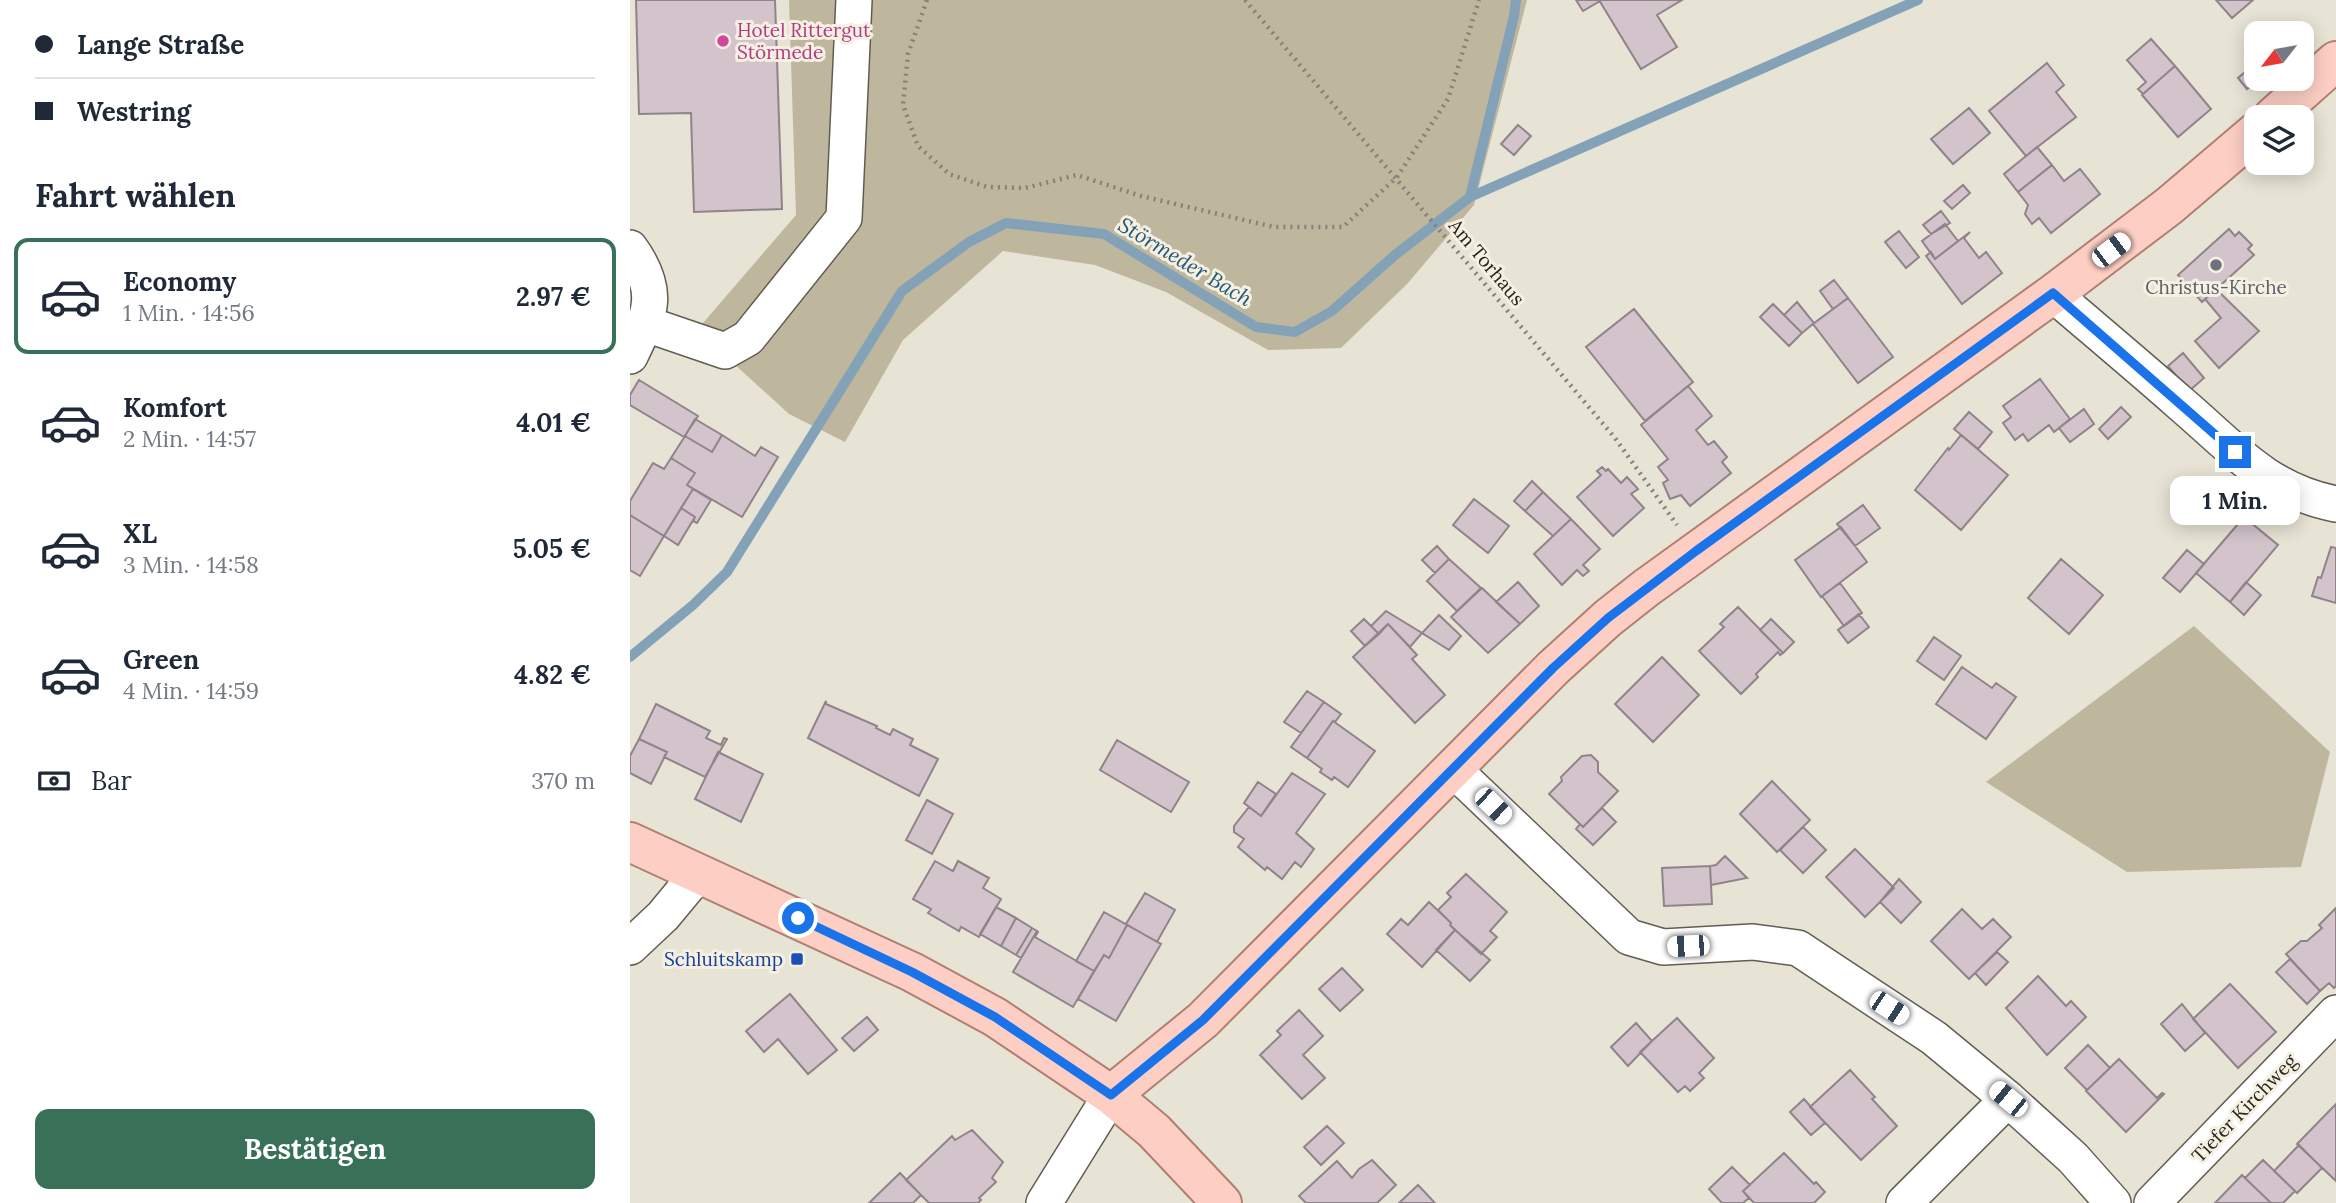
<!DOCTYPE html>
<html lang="de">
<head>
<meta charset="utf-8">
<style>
	body { margin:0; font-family:Lora,serif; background:#f6f6f7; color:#1f2937; height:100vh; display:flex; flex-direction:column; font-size:26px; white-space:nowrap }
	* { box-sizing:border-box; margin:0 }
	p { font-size:23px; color:#747a83 }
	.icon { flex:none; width:38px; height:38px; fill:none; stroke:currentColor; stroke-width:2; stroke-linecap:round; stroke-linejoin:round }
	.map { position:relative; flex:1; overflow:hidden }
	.panel { display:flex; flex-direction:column; background:#fff; width:630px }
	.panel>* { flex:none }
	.hud { display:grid; align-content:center; height:154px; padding:0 35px; background:#fff }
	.needle { width:46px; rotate:239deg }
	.tools { position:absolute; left:1614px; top:21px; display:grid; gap:14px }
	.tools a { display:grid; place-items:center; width:70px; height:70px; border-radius:14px; background:#fff; box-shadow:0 4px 18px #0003; font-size:35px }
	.end { position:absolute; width:32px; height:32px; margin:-16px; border:9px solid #1a73e8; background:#fff; box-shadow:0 0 0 4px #fff }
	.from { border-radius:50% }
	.bubble { position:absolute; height:49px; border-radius:14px; background:#fff; box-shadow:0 4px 18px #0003; font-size:23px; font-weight:800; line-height:49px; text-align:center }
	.car { position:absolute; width:21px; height:42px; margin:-21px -10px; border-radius:9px; box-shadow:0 0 5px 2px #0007; background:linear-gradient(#fff 24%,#345 0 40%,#fff 0 76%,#345 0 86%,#fff 0) }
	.hud b { display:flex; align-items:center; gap:24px; height:66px; font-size:26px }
	.hud b+b { border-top:2px solid #e0e1e3 }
	.hud i { width:18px; height:18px; background:#1f2937 }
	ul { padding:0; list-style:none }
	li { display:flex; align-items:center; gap:21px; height:116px; margin:0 14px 10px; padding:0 21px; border:4px solid transparent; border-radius:14px }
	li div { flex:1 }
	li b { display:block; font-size:26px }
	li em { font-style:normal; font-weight:800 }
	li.current { border-color:#387058 }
	li>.icon { width:63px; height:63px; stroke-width:1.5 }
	h2 { padding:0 35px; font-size:32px; line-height:84px }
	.pay { display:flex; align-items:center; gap:18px; height:77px; padding:0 35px; font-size:26px }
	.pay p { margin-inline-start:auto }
	.cta { display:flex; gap:14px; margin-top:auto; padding:14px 35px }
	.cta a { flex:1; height:80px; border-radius:14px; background:#387058; color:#fff; font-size:28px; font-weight:800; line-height:80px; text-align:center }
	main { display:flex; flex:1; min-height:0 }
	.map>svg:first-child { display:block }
	.green { fill:#bfb79d }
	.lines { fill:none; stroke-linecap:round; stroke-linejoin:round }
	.stream { stroke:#83a1b7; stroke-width:10 }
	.building { fill:#d3c4cb; stroke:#91838a; stroke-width:2 }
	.minor-casing { stroke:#615d51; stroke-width:38 }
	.major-casing { stroke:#b17f71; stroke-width:42 }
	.path { stroke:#848178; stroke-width:4.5; stroke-dasharray:2 5; stroke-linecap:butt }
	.minor { stroke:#fff; stroke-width:35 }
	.major { stroke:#fdcfc4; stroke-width:38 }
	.route { stroke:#1a73e8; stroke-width:9 }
	.hotel-dot { fill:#d1479c; stroke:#f5f0e2; stroke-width:2.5 }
	.worship-dot { fill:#6b7280; stroke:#f5f0e2; stroke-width:2.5 }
	.transit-dot { fill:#1a4fb4; stroke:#f5f0e2; stroke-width:2.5 }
	.labels { text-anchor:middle; stroke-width:6; stroke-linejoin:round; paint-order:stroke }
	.hotel-label { font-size:19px; fill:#b23c85; stroke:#f5f0e2; text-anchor:start }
	.street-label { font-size:19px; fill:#272520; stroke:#f5f0e2 }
	.worship-label { font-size:19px; fill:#5b616d; stroke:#f5f0e2 }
	.transit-label { font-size:19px; fill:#164399; stroke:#f5f0e2; text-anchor:end }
	.water-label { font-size:21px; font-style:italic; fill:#235878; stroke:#f5f0e2 }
</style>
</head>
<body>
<main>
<section class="panel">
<div class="hud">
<b><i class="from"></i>Lange Straße</b>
<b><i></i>Westring</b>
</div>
<h2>Fahrt wählen</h2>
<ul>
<li class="current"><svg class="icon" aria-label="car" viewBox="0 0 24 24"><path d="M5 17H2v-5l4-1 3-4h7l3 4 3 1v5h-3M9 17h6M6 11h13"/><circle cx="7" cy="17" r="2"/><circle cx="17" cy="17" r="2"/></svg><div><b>Economy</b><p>1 Min. · 14:56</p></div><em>2.97 €</em></li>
<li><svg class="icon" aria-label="car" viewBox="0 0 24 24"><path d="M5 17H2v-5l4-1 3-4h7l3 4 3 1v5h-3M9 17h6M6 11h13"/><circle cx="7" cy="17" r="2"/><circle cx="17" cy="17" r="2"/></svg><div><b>Komfort</b><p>2 Min. · 14:57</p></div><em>4.01 €</em></li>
<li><svg class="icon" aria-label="car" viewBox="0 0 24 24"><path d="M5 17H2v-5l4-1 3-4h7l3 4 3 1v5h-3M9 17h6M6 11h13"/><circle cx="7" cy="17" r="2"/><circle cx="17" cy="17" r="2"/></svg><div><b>XL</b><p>3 Min. · 14:58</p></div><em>5.05 €</em></li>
<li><svg class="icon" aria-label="car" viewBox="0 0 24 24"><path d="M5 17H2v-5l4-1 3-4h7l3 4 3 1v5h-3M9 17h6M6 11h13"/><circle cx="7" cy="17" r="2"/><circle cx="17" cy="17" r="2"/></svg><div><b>Green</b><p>4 Min. · 14:59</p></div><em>4.82 €</em></li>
</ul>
<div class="pay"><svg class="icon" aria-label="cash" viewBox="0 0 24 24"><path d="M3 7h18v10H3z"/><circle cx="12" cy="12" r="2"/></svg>Bar<p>370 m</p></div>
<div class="cta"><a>Bestätigen</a></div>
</section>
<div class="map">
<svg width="1706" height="1203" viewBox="0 0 1706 1203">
	<rect width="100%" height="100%" fill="#e7e3d5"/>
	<path class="green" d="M159 0H897L844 205 778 283 711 348 638 350 536 292 465 265 373 251 273 340 215 442 159 414 67 330 166 215Z
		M1564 626 1700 752 1671 867 1497 872 1356 782Z"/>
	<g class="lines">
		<path class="stream" d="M840 197 1288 0
			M0 657 63 605 97 572 272 291 339 242 376 223 474 234 626 327 665 332 702 311 765 255 840 197 884 16 886 0"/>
	</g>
	<path class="building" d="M6 0H145L152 209 64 212 61 113 9 114Z
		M946 0H969L970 1 953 11Z
		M969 0H1052L1027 15 1047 47 1011 69Z
		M1586 0H1623L1602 18Z
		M1521 39 1545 66 1513 94 1508 89 1516 82 1497 60Z
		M1417 63 1434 85 1426 92 1446 117 1396 156 1359 111Z
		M1626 63V79H1630L1617 89 1608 78Z
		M1545 66 1581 109 1548 137 1512 95Z
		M1339 108 1360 133 1323 164 1301 139Z
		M888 125 901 136 884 155 871 144Z
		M1407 147 1422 165 1388 192 1374 174Z
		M1422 165 1434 181 1450 169 1470 194 1421 233 1409 218 1402 224 1395 214 1398 205 1388 192Z
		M1333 185 1340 193 1322 209 1314 201Z
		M1311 211 1320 223 1301 234 1293 225Z
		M1315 224 1328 241 1305 259 1292 241Z
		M1599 229 1605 236 1609 232 1622 245 1618 249 1624 255 1572 302 1548 275Z
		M1269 231 1289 257 1276 268 1255 242Z
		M1340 232 1334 238 1349 258 1356 252 1372 273 1332 304 1296 256 1301 252 1305 259Z
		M1204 280 1218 298 1203 309 1190 291Z
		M1586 289 1629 331 1589 368 1565 341 1591 318 1575 299Z
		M1218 298 1263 357 1228 383 1183 324Z
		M1167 302 1184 323 1172 333 1154 315Z
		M1143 304 1172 333 1159 346 1130 317Z
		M1004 309 1063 382 1015 421 956 347Z
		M1553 353 1574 378 1559 391 1538 366Z
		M1410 379 1440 419 1424 432 1419 425 1398 441 1393 434 1385 440 1373 423 1381 417 1373 406Z
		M9 380 68 416 54 437 0 405V395Z
		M1058 386 1082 416 1066 430 1078 445 1084 441 1097 457 1092 462 1101 473 1060 506 1051 495 1040 499 1033 483 1038 480 1028 467 1038 459 1011 425Z
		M1491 407 1501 417 1478 439 1469 429Z
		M1454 409 1464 424 1440 442 1429 428Z
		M1339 412 1362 432 1348 449 1324 429Z
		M65 419 92 435 82 452 55 436Z
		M92 435 125 456 131 447 148 457 112 517 57 485 65 473 41 458 55 436 82 452Z
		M1331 435 1378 475 1331 530 1285 490 1318 448 1319 450Z
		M41 458 65 473 57 485 63 489 34 536 0 515V501L23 463 34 469Z
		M972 467 976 471 978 469 991 483 997 477 1008 489 1001 494 1014 508 983 536 947 497 971 475 967 471Z
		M902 481 913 492 895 511 884 501Z
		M63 489 81 500 67 523 63 521 65 517 51 508Z
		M913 492 941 519 923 536 895 511Z
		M844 499 879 526 858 553 823 525Z
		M1233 505 1250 528 1225 546 1207 524Z
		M51 508 65 517 48 545 34 536Z
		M0 515 34 536 10 576 0 570Z
		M1614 517 1648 545 1600 602 1566 573Z
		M941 519 970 549 953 565 959 571 953 576 947 570 932 585 904 554Z
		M1211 527 1237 562 1191 597 1165 560Z
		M807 546 819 559 805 573 792 560Z
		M1701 547 1706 548V603L1682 596 1688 577 1691 578Z
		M1557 550 1574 564 1550 592 1533 578Z
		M819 559 851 588 827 611 797 581Z
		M1431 559 1473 595 1439 634 1398 598Z
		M888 582 909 606 890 624 866 602Z
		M1616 582 1631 595 1614 615 1600 602Z
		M1210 583 1232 613 1214 626 1192 596Z
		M852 588 890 624 858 653 821 617Z
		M1108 607 1153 653 1150 655 1148 652 1126 674 1128 677 1111 694 1069 651 1094 627 1090 624Z
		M756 611 792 633 780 647 758 624 749 634 741 626Z
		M1229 614 1239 627 1218 643 1208 630Z
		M809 615 831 636 819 650 792 633Z
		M734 619 749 634 735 646 721 631Z
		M1141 619 1164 642 1153 653 1130 630Z
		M758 624 787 655 782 659 815 695 785 723 723 657Z
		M1304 637 1331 656 1314 680 1287 661Z
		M1032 657 1069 695 1023 742 985 704Z
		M1332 667 1362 688 1366 683 1386 697 1356 739 1306 704Z
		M677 691 694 702 671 733 654 722Z
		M196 701V704L247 726 246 728 260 735 263 729 283 739 280 745 308 759 289 796 178 738Z
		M694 702 711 714 705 722 703 721 677 758 661 747Z
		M26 704 80 731 76 738 91 745 94 738 97 739 75 777 34 757 37 752 9 739Z
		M703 721 745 751 718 787 704 777 702 780 690 772 692 769 677 758Z
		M9 739 37 752 21 784 0 773V756Z
		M487 740 559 782 541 812 470 770Z
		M88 752 133 774 111 822 65 799Z
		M961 755 968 762V772L988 791 953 827 919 794 932 781 931 777 952 756Z
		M662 773 695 794 666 833 684 849 671 867 665 862 652 879 637 867 635 870 608 847 614 839 604 832V826L619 807 631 816Z
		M1142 781 1180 820 1147 852 1110 814Z
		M628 782 646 794 631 816 614 803Z
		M297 800 323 814 302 854 276 840Z
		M972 808 986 822 963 845 946 829 950 824 953 827Z
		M1173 827 1196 850 1173 873 1150 850Z
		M1225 849 1264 888 1235 917 1196 877Z
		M1095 856 1117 878 1081 885 1080 866 1086 865Z
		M305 861 323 871 328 861 359 878 353 888 371 899 349 937 331 927 329 931 298 913 301 909 283 899Z
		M1080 866 1082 904 1034 906 1032 868Z
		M836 874 877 912 860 931 867 937 851 954 820 925 821 923 808 910 821 897 817 893Z
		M1269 879 1291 902 1271 923 1250 902Z
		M515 893 545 910 527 942 496 924Z
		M799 902 821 923 820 925 825 930 792 967 757 934 771 919 778 925Z
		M366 907 386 918 371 946 350 934Z
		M1706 908V986L1704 988 1699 983 1690 991 1656 954 1671 941H1677L1692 928 1689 925Z
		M1332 909 1352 929 1363 919 1381 937 1339 979 1301 941Z
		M474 912 497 925 479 958 474 955 464 971 446 961Z
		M386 918 402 928 386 955 371 946Z
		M497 925 531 944 486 1021 448 999 474 955 479 958Z
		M402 928 407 931 391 958 386 955Z
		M825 930 860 960 840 981 806 950Z
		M407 931 408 932 405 937 464 971 443 1007 383 972Z
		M1367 952 1378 962 1356 985 1345 973Z
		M1660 959 1690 991 1677 1004 1646 972Z
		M712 968 733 990 710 1011 689 989Z
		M1408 976 1436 1006 1441 1001 1456 1017 1417 1055 1376 1008Z
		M1600 984 1646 1032 1608 1068 1563 1019Z
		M160 994 207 1050 178 1074 148 1039 134 1052 116 1031Z
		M1552 1004 1575 1033 1555 1051 1531 1024Z
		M669 1010 693 1036 673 1055 695 1078 672 1099 630 1055 651 1035 647 1031Z
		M237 1017 248 1030 224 1051 212 1038Z
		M1047 1018 1084 1058 1069 1073 1074 1078 1060 1091 1055 1086 1048 1092 1010 1052Z
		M1006 1023 1022 1041 998 1066 981 1047Z
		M1458 1045 1480 1068 1457 1090 1435 1068Z
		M1489 1059 1527 1098 1532 1093 1534 1094 1496 1132 1456 1091Z
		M1220 1070 1245 1097 1242 1099 1267 1126 1231 1160 1180 1107Z
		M1174 1099 1195 1123 1181 1135 1160 1112Z
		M1706 1104V1181L1667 1144Z
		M697 1126 714 1143 691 1165 674 1147Z
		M342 1130 373 1162 362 1178 366 1182 349 1198 351 1200 348 1203H299L276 1180 322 1136 325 1140Z
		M1669 1145 1692 1168 1667 1193 1644 1171Z
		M1154 1153 1184 1184 1186 1182 1195 1192 1184 1203H1124L1113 1191Z
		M742 1160 766 1185 747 1203H676L669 1196 707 1161 722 1178 729 1169Z
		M1633 1160 1665 1191 1653 1203H1641L1615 1178Z
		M1102 1167 1120 1185 1113 1191 1119 1198 1113 1203H1092L1079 1189Z
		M270 1173 291 1195 283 1203H239Z
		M1612 1175 1615 1178 1641 1203H1585Z
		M788 1185 805 1203H769Z"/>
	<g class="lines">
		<g class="minor-casing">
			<path id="minor" d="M0 248C31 291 21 313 0 356
				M1423 294C1465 330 1508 366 1550 403 1602 447 1635 490 1706 504
				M16 324 95 351 118 338 214 218 224 0
				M823 769 999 937 1033 947 1123 942 1168 948 1304 1038 1378 1099 1443 1158 1483 1203
				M0 947 33 916 67 875
				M414 1203 481 1095
				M1274 1203 1378 1099
				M1522 1203 1706 1013"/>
		</g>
		<g class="major-casing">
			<path id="major" d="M1643 117 1706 61
				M0 842 282 972 365 1017 481 1095 524 1131 592 1203
				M481 1095 573 1020 923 668 978 618 1016 588 1423 294 1539 206 1626 132"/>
		</g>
		<path class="path" d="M297 0 278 54 273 105 288 146 319 174 357 187 395 188 447 175 511 196 644 227H713L767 177 818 99 849 0
			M615 0 985 438 1047 525"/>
		<use href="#minor" class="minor"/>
		<use href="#major" class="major"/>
	</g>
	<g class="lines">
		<path class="route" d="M168 918 282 972 365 1017 481 1095 573 1020 923 668 978 618 1066 551 1423 293 1605 452"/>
	</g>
	<circle class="hotel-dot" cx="93" cy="41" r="7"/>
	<circle class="worship-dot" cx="1586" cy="265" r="7"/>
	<rect class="transit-dot" x="160" y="952" width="14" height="14" rx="3.5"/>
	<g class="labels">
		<g class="hotel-label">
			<text x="107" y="37">Hotel Rittergut<tspan x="107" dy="22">Störmede</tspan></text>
		</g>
		<g class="street-label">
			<text transform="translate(857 262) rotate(50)" y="7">Am Torhaus</text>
			<text transform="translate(1614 1108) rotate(-46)" y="7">Tiefer Kirchweg</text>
		</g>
		<g class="worship-label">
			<text x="1586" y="294">Christus-Kirche</text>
		</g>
		<g class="transit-label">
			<text x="153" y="966">Schluitskamp</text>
		</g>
		<g class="water-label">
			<text transform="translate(555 262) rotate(31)" y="7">Störmeder Bach</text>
		</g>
	</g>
</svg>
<div class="tools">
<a><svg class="needle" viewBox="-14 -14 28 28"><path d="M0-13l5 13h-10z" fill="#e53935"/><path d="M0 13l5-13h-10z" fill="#747a83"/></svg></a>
<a><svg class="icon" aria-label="layers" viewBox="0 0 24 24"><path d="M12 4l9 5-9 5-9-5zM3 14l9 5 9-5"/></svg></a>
</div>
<i class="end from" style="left:168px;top:918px"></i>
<i class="end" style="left:1605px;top:452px"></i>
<div class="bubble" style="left:1540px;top:476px;width:130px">1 Min.</div>
<i class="car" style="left:1481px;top:250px;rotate:53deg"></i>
<i class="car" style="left:863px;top:806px;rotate:134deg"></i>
<i class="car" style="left:1058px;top:946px;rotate:268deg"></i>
<i class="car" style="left:1259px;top:1008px;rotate:123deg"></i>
<i class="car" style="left:1378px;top:1099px;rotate:309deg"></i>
</div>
</main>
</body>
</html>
